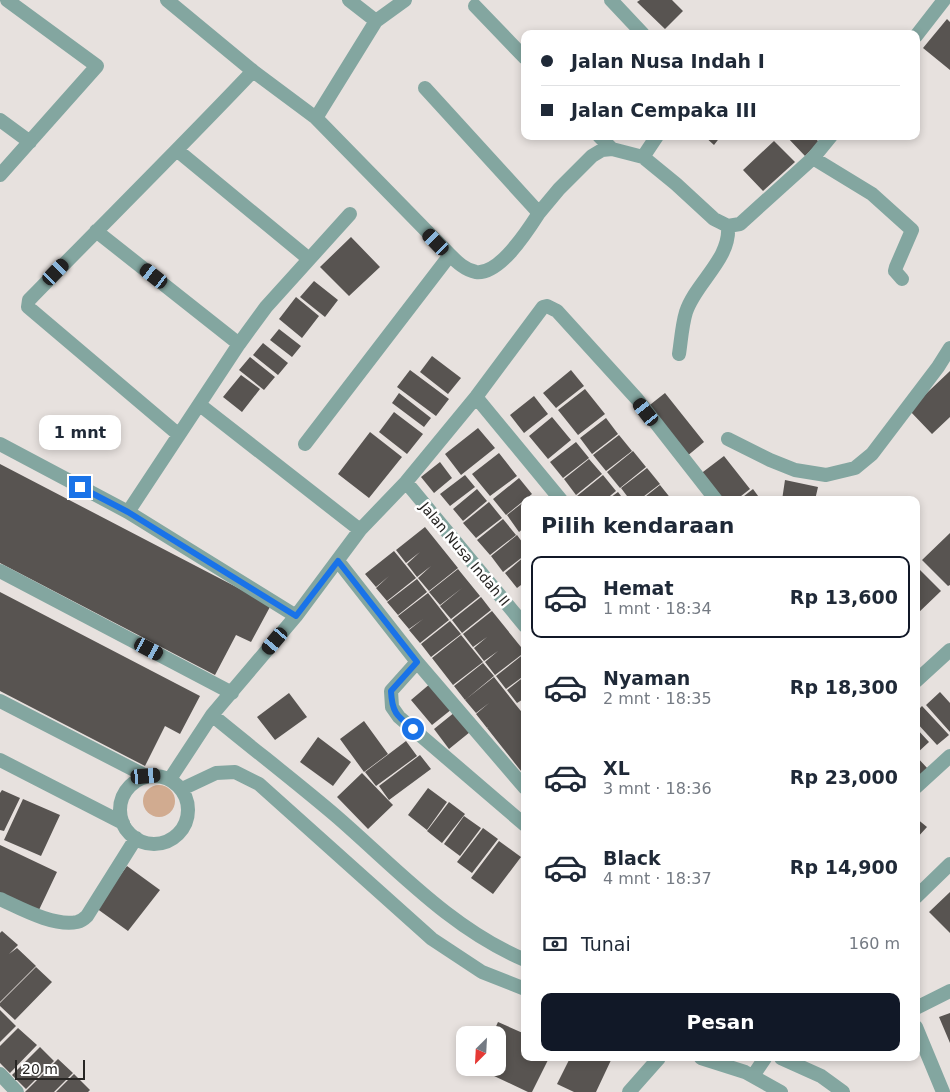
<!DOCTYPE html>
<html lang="id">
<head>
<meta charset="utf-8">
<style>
	body { margin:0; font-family:"DejaVu Sans",sans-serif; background:#f2f2f3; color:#1f2937; height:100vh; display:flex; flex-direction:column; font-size:19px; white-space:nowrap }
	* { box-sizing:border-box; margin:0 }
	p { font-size:16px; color:#747a83 }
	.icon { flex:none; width:28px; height:28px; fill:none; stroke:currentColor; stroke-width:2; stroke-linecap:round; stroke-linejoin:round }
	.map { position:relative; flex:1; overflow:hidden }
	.sheet { position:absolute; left:521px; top:496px; width:399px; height:565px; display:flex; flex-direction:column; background:#fff; border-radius:10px; box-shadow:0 2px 8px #0003 }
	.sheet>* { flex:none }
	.hud { position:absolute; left:521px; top:30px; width:399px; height:110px; border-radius:10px; box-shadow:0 2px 8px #0003; display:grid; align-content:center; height:110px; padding:0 20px; background:#fff }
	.needle { width:32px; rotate:204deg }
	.controls { position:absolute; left:456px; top:1026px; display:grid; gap:10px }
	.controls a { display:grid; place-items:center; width:50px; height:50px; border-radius:10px; background:#fff; box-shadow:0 2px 8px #0003; font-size:25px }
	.scale { position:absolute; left:15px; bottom:12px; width:70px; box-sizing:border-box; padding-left:5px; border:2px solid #282624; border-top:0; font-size:14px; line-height:18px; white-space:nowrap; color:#282624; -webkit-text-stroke:4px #fff; paint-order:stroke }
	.end { position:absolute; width:22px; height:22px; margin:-11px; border:6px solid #1a73e8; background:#fff; box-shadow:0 0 0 2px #fff }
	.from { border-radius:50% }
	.bubble { position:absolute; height:35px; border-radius:10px; background:#fff; box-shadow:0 2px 8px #0003; font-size:16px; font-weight:800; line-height:35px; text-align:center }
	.car { position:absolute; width:15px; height:30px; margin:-15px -8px; border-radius:6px; box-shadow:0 0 4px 1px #0007; background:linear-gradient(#222 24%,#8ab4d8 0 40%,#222 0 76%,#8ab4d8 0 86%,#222 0) }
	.hud b { display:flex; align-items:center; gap:18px; height:48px; font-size:19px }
	.hud b+b { border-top:1px solid #e0e1e3 }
	.hud i { width:12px; height:12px; background:#1f2937 }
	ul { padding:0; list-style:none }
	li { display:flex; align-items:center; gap:15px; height:82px; margin:0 10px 8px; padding:0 10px; border:2px solid transparent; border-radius:10px }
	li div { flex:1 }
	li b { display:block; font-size:19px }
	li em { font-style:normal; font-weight:800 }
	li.current { border-color:#111827 }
	li>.icon { width:45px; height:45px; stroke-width:1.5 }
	h2 { padding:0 20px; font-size:22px; line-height:60px }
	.pay { display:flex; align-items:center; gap:12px; height:55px; padding:0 20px; font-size:19px }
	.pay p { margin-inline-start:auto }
	.action { display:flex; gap:10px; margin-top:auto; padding:10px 20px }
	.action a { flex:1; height:58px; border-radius:10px; background:#111827; color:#fff; font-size:20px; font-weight:800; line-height:58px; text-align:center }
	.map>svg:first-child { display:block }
	.green { fill:#d1ab90 }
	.building { fill:#585451 }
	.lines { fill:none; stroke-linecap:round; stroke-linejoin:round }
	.minor { stroke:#83a6a0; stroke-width:14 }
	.route { stroke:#1a73e8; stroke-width:6 }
	.labels { text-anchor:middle; stroke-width:5; stroke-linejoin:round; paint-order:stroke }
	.street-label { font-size:14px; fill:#282624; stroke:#fff }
</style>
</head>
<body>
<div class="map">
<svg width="950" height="1092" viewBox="0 0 950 1092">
	<rect width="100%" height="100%" fill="#e7e1de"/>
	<path class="green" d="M143 801a16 16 0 1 1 32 0a16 16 0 1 1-32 0Z"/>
	<path class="building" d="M640 0H672L683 11 665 29 637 2Z
		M947 19 950 22V70L923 48Z
		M704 136H721L714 145Z
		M786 136H813L819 142 805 156Z
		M774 141 795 162 763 191 743 170Z
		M351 237 380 267 349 296 320 267Z
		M314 281 338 300 325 317 300 297Z
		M296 297 319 316 302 338 279 319Z
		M279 329 301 346 292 357 270 340Z
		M263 343 288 363 278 375 253 355Z
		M432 356 461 378 448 394 420 372Z
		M250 357 275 377 264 390 239 370Z
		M410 370 449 399 436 416 397 387Z
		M571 370 584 386 556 408 543 393Z
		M950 371V417L932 434 909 410Z
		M241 375 260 389 242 412 223 397Z
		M585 389 605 414 578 435 558 410Z
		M399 393 431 418 424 427 392 403Z
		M665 393 704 442 686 457 646 408Z
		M534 396 548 414 524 433 510 415Z
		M394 412 423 434 407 454 379 432Z
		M552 417 571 440 548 459 529 436Z
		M606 418 618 434 592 454 580 438Z
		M478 428 495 448 461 475 445 454Z
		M370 432 402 457 369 498 338 474Z
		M619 435 632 451 606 471 593 455Z
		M576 442 589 458 563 478 550 462Z
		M633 451 646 467 620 488 607 472Z
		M499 453 517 476 490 496 472 474Z
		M724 456 750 489 736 500H719L699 475Z
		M589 459 602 474 576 495 564 479Z
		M440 462 452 478 434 493 421 477Z
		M0 464 271 605 251 642 236 635 215 675 0 563Z
		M647 468 660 484 639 500H630L621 488Z
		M465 475 475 487 450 506 440 494Z
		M603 475 616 491 605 500H581L577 496Z
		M519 478 532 494 506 515 493 499Z
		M785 480 818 487 815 500H782Z
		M660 485 672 500H641Z
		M477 489 487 501 463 521 453 509Z
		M753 489 761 500H739Z
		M618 492 624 500H607Z
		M525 501V527L519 532 507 515Z
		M489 502 502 518 476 538 463 523Z
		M503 519 516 535 490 555 477 540Z
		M425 527 458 568 429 591 418 578 431 566 417 577 407 564 420 552 406 563 396 550Z
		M950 533V585L948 586 922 560Z
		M517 535 525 546V555L503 572 491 556Z
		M394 551 416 578 387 601 376 588 389 576 376 587 365 574Z
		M525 556V582L517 588 505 573Z
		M916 566 941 591 916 615Z
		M458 569 480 596 451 619 440 606 462 588 440 605 429 592Z
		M417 579 427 592 398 615 387 602Z
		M0 592 200 696 180 734 165 726 145 766 0 691Z
		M428 593 449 620 420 643 409 630 423 619 409 629 398 616Z
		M481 597 491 610 462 633 452 620Z
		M492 611 525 652 495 675 485 662 498 651 484 661 474 648 487 637 473 647 463 634Z
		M450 621 461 634 431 657 421 644Z
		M461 635 483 662 453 685 432 658Z
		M525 653V675L506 689 496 676Z
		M483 663 494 676 465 700 454 686Z
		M525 676V698L517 703 507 690Z
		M494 677 516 705 487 728 476 714 489 703 476 713 465 700Z
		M431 683 452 709 432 725 411 700Z
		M940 692 950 703V732L926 705Z
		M289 693 307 717 275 740 257 717Z
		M516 705 525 716V776L498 742 520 725 498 742 487 728Z
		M922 706 949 735 937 745 916 722V712Z
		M455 712 470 732 449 749 434 729Z
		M364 721 388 754 364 772 340 739Z
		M916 728 929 742 916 754Z
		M318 737 351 762 333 786 300 762Z
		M406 741 417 756 376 786 365 772Z
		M420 755 431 769 389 800 379 786Z
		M916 756 928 769 916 779Z
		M362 773 393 805 368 829 337 797Z
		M428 788 447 802 427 830 408 815Z
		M2 790 20 798 4 831 0 830V793Z
		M23 799 60 815 41 856 4 840Z
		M449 802 465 814 442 843 427 831Z
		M464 816 481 828 460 856 444 844Z
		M916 818 927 827 916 839Z
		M483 828 498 839 472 873 457 862Z
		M499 841 521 857 493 894 471 878Z
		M0 845 57 872 38 912 0 895Z
		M127 866 160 890 128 931 96 908Z
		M950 892V933L929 912Z
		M2 931 18 945 9 954 17 948 36 966 0 1002V933Z
		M36 967 52 982 15 1020 0 1006V1003Z
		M0 1010 16 1026 0 1042Z
		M950 1013V1043L939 1017Z
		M498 1022 525 1034V1058H549L532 1092H528L477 1068H498V1035H492Z
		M18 1028 37 1045 10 1073 0 1063V1046Z
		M40 1047 54 1061 26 1089 12 1075Z
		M570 1058H612L596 1092H574L557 1084Z
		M58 1059 73 1073 54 1092H25Z
		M74 1074 90 1090 88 1092H56Z"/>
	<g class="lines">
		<path class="minor" d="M167 0 253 71 316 118 450 255C457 262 465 270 476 272 500 275 528 230 539 213L425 88
			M349 0 376 21
			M611 0 643 34
			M475 6 525 58
			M916 36 944 0
			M316 118 376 21 405 0
			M0 120 30 142
			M599 136 612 149
			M178 151 309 259
			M643 157 657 136
			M813 158 872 194 912 230 896 267 895 271 902 279
			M0 175 97 66 7 0
			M539 213 559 189 592 156 602 150 612 149 643 157 676 184 714 219 728 226 740 224 813 158 831 136
			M96 231 239 344
			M679 354C681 341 682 325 686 312 696 282 731 259 728 226
			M476 397 561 500
			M200 405 360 530
			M179 435 28 307 29 300C103 224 179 149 253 71
			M728 439 770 460 795 470 826 475 855 468 872 454 938 367 950 348
			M0 444 128 512 296 616
			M305 444 450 255
			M406 482 525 626
			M128 512 239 344 266 307 350 214
			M338 561 417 662 525 788
			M0 571 232 693
			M417 662 391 691 392 707 399 717 525 825
			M916 681 950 650
			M0 701 146 776
			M212 715C253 749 295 781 336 816 396 868 451 929 525 960
			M0 760 123 823
			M120 810a34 34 0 1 1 68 0a34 34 0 1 1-68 0Z
			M170 779 212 715 296 616 360 530 406 482 476 397 543 307 547 306 557 311 637 399 716 500
			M916 787 950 756
			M182 789 216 773 235 772 259 784 432 939 482 972 525 989
			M916 897 950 864
			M0 899C20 908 54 927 77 922 81 921 84 919 87 916L136 838
			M916 1008 950 991
			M916 1027 943 1092
			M701 1058 745 1072 781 1092
			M781 1058 821 1076 843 1092
			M0 1074 17 1092
			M753 1076 765 1058
			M629 1092 659 1058"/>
	</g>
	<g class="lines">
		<path class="route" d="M80 487 128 512 296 616 338 561 417 662 391 691C392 713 397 716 413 729"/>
	</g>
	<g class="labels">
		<g class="street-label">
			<text transform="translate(465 554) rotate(50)" y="5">Jalan Nusa Indah II</text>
		</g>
	</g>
</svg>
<div class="controls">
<a><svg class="needle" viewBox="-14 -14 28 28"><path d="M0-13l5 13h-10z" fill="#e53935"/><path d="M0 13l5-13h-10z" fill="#747a83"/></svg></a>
</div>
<div class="scale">20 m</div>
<i class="end from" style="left:413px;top:729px"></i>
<i class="end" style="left:80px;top:487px"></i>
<div class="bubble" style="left:39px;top:415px;width:82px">1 mnt</div>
<i class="car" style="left:436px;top:242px;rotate:316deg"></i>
<i class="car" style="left:56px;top:272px;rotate:44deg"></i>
<i class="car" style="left:154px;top:276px;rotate:308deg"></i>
<i class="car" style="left:646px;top:412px;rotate:322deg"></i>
<i class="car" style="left:275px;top:641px;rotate:220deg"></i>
<i class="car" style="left:149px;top:649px;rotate:118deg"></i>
<i class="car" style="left:146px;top:776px;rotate:85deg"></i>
<div class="hud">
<b><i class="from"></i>Jalan Nusa Indah I</b>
<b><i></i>Jalan Cempaka III</b>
</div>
<section class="sheet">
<h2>Pilih kendaraan</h2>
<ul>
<li class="current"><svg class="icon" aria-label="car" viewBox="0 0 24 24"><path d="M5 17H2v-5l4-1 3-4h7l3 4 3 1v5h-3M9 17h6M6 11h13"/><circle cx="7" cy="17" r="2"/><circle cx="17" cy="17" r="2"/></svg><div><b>Hemat</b><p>1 mnt · 18:34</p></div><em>Rp 13,600</em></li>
<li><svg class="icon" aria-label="car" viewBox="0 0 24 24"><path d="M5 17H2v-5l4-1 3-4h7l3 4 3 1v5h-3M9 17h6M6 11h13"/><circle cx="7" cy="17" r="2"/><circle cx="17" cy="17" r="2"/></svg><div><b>Nyaman</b><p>2 mnt · 18:35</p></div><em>Rp 18,300</em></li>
<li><svg class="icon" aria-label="car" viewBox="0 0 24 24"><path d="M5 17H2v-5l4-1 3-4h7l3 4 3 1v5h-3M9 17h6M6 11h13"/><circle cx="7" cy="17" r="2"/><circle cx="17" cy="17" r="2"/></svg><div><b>XL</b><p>3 mnt · 18:36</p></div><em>Rp 23,000</em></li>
<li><svg class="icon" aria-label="car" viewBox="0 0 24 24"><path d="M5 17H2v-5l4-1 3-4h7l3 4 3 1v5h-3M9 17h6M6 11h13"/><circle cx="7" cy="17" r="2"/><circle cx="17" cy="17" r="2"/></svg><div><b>Black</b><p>4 mnt · 18:37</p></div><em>Rp 14,900</em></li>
</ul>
<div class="pay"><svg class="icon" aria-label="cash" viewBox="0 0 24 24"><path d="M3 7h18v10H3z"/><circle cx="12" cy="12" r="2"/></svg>Tunai<p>160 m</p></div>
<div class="action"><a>Pesan</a></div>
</section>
</div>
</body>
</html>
